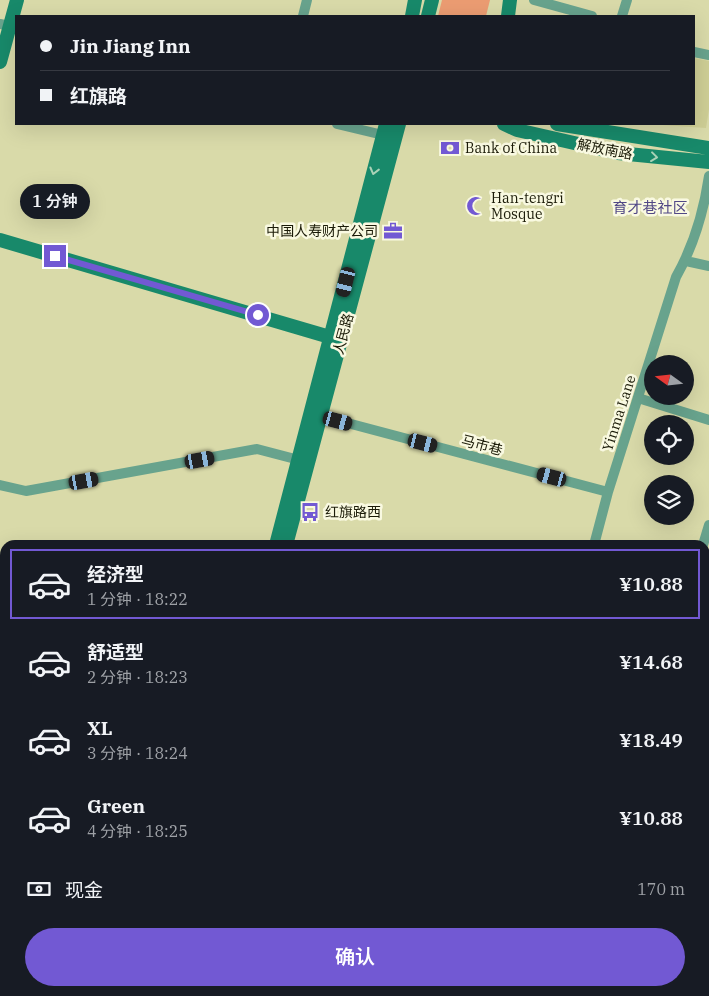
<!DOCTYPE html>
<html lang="zh">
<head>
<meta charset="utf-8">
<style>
	body { margin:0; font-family:"IBM Plex Serif","Noto Sans SC",serif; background:#20242c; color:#f1f3f6; height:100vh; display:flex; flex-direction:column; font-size:19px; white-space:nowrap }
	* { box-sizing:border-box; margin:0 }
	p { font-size:16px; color:#9ea1a6 }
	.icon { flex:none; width:28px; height:28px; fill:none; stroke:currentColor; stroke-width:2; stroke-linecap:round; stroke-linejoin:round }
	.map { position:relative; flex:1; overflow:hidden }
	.side { position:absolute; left:0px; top:540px; width:710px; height:456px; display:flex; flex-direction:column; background:#171b24; border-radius:15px 15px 0 0; box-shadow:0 5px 20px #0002 }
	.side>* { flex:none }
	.banner { position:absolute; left:15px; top:15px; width:680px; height:110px; border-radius:0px; box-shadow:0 5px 20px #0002; display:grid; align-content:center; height:110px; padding:0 25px; background:#171b24 }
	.needle { width:32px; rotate:285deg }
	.fabs { position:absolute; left:644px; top:355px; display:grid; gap:10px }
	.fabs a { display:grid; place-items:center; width:50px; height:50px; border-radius:50%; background:#171b24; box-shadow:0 5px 20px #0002; font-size:25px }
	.end { position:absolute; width:22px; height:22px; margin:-11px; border:6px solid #7259d3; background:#fff; box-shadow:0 0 0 2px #fff }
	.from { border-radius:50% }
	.bubble { position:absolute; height:35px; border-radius:18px; background:#171b24; box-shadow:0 5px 20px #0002; font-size:16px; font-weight:600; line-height:35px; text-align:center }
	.car { position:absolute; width:15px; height:30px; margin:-15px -8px; border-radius:6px; box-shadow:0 0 4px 1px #0007; background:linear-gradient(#222 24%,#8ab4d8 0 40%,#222 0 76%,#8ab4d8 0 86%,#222 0) }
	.banner b { display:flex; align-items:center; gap:18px; height:48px; font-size:19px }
	.banner b+b { border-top:1px solid #363941 }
	.banner i { width:12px; height:12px; background:#f1f3f6 }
	ul { padding:9px 0 0; list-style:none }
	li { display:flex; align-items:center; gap:15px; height:70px; margin:0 10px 8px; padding:0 15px; border:2px solid transparent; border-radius:0px }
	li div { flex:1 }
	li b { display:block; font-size:19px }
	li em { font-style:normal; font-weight:600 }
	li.current { border-color:#7259d3 }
	li>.icon { width:45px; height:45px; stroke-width:1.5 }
	.pay { display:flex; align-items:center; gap:12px; height:55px; padding:0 25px; font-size:19px }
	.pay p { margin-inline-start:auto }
	.action { display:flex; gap:10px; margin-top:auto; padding:10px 25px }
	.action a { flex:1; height:58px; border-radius:30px; background:#7259d3; color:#fff; font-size:20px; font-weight:600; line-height:58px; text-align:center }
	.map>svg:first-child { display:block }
	.built { fill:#cece95 }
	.green { fill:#eb9c72 }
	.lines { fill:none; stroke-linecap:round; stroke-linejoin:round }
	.street { stroke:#68a38d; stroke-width:10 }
	.secondary { stroke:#18896a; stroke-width:14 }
	.oneway { stroke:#aad2b7 }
	.route { stroke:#7259d3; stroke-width:6 }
	.labels { text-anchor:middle; stroke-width:5; stroke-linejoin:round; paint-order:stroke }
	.poi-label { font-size:14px; fill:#1b1b08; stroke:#f9f9e1; text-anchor:start }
	.street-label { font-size:14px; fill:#1b1b08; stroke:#f9f9e1 }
	.neighbourhood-label { font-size:15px; fill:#514886; stroke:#f9f9e1 }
</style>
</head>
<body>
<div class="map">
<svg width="709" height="996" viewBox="0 0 709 996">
	<rect width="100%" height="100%" fill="#d9daa9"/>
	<path class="built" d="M694 58 709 61V109L706 128 648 124H694Z
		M0 922 5 923 6 996H0Z"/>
	<path class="green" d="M442 0H490L486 16H438Z
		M705 721 709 723V794L705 793Z"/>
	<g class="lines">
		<path class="street" d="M534 0 592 16
			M303 16 307 0
			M622 16 627 0
			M0 24 10 26
			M694 52 709 55
			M337 124 383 135
			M686 261 709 266
			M638 398 709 420
			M321 416 608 492
			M0 485 26 491 257 449 299 460
			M594 545 608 492 676 277C693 247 704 210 709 176
			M703 545 709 525
			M705 593 709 594
			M705 624 709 617
			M705 796 709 798
			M0 884 5 885
			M431 991 447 996
			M608 996 610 991"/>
		<path class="secondary" d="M412 16 415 0
			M428 16 432 0
			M508 16 510 0
			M0 62 17 0
			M504 124 517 130 618 153 709 162
			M557 124 709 148
			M0 240 340 340
			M276 545 386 124
			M286 545 399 124
			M0 686 5 688
			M0 703 5 705
			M705 902 709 903
			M705 926 709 927
			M95 996 98 991
			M112 996 114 991"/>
	</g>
	<defs><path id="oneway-chevron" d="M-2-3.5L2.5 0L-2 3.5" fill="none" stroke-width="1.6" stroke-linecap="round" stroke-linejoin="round" transform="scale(1.25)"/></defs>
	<g class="oneway">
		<use href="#oneway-chevron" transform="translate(654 157) rotate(7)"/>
		<use href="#oneway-chevron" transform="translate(374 171) rotate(104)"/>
	</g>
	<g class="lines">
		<path class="route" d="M55 256 258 315"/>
	</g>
	<defs>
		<g id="bank-bare" transform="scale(1.5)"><path d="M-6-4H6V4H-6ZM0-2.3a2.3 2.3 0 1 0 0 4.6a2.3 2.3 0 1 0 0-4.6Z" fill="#7259d3" stroke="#f9f9e1" stroke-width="2.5" paint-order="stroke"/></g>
		<g id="mosque-bare" transform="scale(1.5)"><path d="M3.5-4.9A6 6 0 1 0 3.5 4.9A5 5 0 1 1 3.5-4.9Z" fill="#7259d3" stroke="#f9f9e1" stroke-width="2.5" paint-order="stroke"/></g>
		<g id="office-bare" transform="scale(1.5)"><path d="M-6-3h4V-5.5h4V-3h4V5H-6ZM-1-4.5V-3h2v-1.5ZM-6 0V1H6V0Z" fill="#7259d3" stroke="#f9f9e1" stroke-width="2.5" paint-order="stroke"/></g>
		<g id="bus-bare" transform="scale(1.5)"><path d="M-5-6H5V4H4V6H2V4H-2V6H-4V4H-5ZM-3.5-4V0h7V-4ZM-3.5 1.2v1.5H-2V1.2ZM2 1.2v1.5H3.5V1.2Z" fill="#7259d3" stroke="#f9f9e1" stroke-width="2.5" paint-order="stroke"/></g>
	</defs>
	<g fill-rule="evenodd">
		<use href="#bank-bare" x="450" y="148"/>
		<use href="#mosque-bare" x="476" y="206"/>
		<use href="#office-bare" x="393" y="231"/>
		<use href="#bus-bare" x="310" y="512"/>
	</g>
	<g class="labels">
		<g class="poi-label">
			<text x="465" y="153">Bank of China</text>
			<text x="491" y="203">Han-tengri<tspan x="491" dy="16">Mosque</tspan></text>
			<text x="378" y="236" text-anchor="end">中国人寿财产公司</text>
			<text x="325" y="517">红旗路西</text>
		</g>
		<g class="street-label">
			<text transform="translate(605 149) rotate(11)" y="5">解放南路</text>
			<text transform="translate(343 334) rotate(-75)" y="5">人民路</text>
			<text transform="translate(619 413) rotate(-72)" y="5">Yinma Lane</text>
			<text transform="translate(482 445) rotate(15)" y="5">马市巷</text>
		</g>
		<g class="neighbourhood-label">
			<text x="650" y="213">育才巷社区</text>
		</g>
	</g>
</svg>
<div class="fabs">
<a><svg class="needle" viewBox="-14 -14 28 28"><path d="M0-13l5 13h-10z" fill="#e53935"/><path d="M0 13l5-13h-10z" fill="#9ea1a6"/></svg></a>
<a><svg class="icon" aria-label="locate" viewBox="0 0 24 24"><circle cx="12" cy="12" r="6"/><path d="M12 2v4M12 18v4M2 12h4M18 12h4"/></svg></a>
<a><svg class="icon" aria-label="layers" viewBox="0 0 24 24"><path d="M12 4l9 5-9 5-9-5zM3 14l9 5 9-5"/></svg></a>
</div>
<i class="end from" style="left:258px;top:315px"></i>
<i class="end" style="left:55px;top:256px"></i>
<div class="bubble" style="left:20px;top:184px;width:70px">1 分钟</div>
<i class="car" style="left:346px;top:282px;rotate:194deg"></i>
<i class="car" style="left:338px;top:421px;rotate:105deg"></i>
<i class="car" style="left:423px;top:443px;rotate:104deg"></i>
<i class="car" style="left:200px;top:460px;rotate:80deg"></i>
<i class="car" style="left:552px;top:477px;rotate:285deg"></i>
<i class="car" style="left:84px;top:481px;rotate:80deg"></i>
<div class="banner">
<b><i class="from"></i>Jin Jiang Inn</b>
<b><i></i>红旗路</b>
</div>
<section class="side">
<ul>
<li class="current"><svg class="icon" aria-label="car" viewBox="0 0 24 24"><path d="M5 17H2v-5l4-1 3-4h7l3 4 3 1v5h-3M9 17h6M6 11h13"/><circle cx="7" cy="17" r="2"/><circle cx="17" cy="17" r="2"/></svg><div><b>经济型</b><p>1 分钟 · 18:22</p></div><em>¥10.88</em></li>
<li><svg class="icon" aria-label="car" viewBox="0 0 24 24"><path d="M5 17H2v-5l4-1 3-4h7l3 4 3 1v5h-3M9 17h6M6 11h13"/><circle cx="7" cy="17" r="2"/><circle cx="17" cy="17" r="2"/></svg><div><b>舒适型</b><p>2 分钟 · 18:23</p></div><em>¥14.68</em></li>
<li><svg class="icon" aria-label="car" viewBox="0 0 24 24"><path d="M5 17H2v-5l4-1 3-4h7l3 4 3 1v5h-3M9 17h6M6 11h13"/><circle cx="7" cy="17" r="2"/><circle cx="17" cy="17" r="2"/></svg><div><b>XL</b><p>3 分钟 · 18:24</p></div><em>¥18.49</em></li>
<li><svg class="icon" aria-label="car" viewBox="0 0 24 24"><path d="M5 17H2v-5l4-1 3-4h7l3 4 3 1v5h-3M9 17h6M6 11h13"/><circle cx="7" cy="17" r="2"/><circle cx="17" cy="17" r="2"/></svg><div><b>Green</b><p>4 分钟 · 18:25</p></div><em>¥10.88</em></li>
</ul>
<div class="pay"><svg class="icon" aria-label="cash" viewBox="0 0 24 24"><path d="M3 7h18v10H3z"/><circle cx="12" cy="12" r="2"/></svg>现金<p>170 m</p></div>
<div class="action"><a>确认</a></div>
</section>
</div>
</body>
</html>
